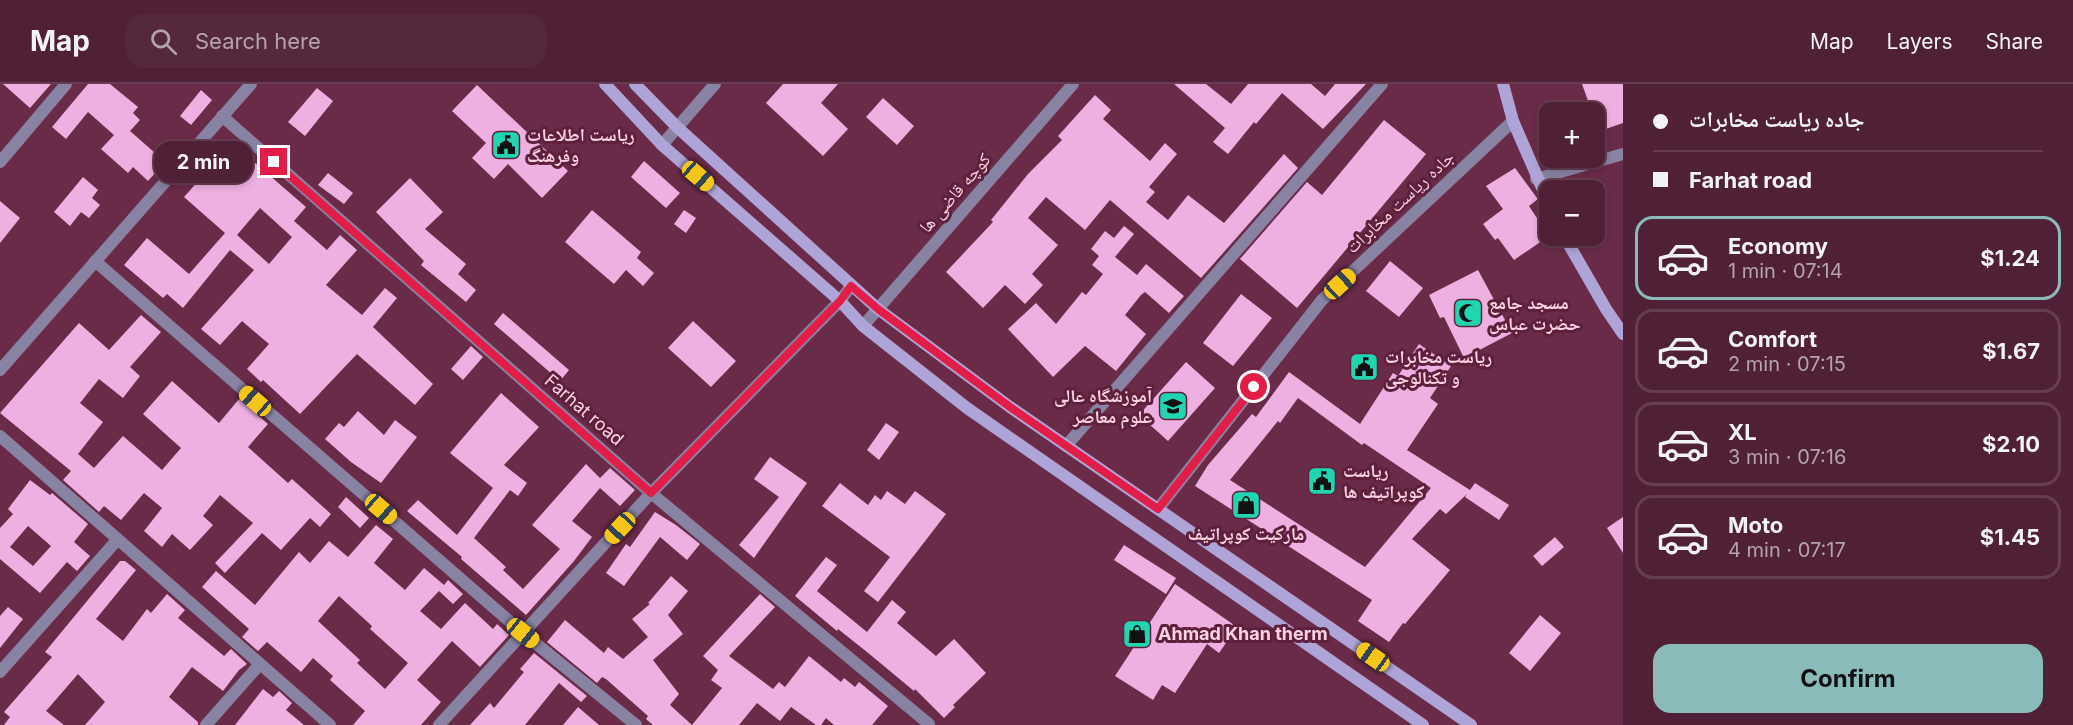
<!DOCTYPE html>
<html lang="en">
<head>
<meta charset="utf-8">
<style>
	body { margin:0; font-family:Inter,"Noto Naskh Arabic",sans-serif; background:#56283e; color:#f1f3f6; height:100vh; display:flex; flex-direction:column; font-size:22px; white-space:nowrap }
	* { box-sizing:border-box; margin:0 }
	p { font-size:20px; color:#b4a3ad }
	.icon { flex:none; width:33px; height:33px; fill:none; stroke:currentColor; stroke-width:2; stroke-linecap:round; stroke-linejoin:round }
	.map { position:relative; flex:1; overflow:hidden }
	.sheet { display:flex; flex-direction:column; background:#502036; width:450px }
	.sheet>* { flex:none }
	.guide { display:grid; align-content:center; height:132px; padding:0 30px; background:#502036 }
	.controls { position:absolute; left:1539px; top:18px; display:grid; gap:12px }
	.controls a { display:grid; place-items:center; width:66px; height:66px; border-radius:12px; background:#502036; box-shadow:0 3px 9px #0003,0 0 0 2px #673e51; font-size:30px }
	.end { position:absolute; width:27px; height:27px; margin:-14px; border:8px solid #e11d48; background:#fff; box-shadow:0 0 0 3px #fff }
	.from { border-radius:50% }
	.bubble { position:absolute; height:42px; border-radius:18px; background:#502036; box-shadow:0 3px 9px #0003,0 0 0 2px #673e51; font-size:20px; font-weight:700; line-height:42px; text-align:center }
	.car { position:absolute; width:18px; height:36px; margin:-18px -9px; border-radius:8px; box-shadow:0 0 4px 2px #0007; background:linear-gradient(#f5c518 24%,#345 0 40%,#f5c518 0 76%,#345 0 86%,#f5c518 0) }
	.guide b { display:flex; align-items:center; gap:21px; height:57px; font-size:22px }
	.guide b+b { border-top:2px solid #673e51 }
	.guide i { width:15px; height:15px; background:#f1f3f6 }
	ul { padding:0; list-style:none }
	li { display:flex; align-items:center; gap:18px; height:84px; margin:0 12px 9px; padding:0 18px; border:3px solid #673e51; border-radius:18px }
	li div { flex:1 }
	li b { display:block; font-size:22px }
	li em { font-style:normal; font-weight:700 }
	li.active { border-color:#8bbbb9 }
	li>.icon { width:54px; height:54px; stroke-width:1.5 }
	.cta { display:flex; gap:12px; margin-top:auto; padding:12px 30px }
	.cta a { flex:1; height:69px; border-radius:18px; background:#8bbbb9; color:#111; font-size:24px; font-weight:700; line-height:69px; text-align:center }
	header { display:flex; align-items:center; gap:36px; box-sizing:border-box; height:84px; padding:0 30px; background:#502036; border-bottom:2px solid #673e51 }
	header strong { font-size:28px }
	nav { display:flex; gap:33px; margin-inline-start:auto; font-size:21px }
	.search { width:420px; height:54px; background:#56283e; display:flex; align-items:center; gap:15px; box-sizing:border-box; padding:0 21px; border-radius:18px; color:#b4a3ad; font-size:22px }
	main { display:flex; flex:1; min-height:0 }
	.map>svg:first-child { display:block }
	.building { fill:#eeb0e1; fill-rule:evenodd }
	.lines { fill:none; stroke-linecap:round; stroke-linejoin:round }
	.street { stroke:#8882a3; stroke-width:12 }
	.secondary { stroke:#aea4d8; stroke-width:12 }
	.route { stroke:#e11d48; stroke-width:8 }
	.labels { text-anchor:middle; stroke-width:6; stroke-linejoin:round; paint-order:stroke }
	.poi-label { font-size:18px; font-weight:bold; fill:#fad2e1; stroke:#5e203d; text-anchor:start }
	.street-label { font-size:18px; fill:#fad2e1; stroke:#5e203d }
</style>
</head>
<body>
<header>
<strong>Map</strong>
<div class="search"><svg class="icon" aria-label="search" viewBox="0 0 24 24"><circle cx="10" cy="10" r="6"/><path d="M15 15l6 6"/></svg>Search here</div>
<nav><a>Map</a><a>Layers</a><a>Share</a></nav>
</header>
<main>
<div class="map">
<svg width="1623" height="641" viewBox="0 0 1623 641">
	<rect width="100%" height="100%" fill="#6a2b48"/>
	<path class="building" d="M3 0H51L30 24Z
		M88 0H110L138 23 133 29 140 36 130 47 155 69 163 60 173 69 148 97 133 83 128 89 101 65 114 51 88 28 66 55 52 43Z
		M783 0H838L821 19 848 45 823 72 766 19Z
		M1174 0H1206L1231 20 1248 0H1311L1325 12 1335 0H1366L1323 45 1282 9 1256 40 1254 38 1228 70 1213 58 1225 44Z
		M1582 0H1623V39L1594 49V28H1592Z
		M477 1 568 87 542 114 508 80 494 95 472 74 486 59 452 27Z
		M317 4 333 17 305 52 288 38Z
		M201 6 212 16 191 41 180 32Z
		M1095 11 1111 26 1103 35 1150 77 1165 59 1177 70 1149 103 1155 108 1146 118 1168 136 1188 111 1224 139 1284 70 1298 84 1201 194 1110 116 1085 146 1046 113 1028 134 1058 161 1032 190 1043 201 1025 220 1005 201 983 224 946 188 993 138 991 136 1028 90 1062 56 1058 52Z
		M883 14 914 42 897 61 866 33Z
		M1384 36 1426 70 1297 224 1240 175 1307 98 1322 111Z
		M232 59 306 123 294 137 327 166 340 151 357 166 326 201 362 231 385 204 397 214 373 243 433 300 415 321 357 270 300 330 263 296 261 298 247 285 269 260 242 237 220 261 201 245 254 186 230 166 183 224 167 210 163 214 124 181 147 154 189 190 225 149 184 113ZM260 124 292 153 269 180 237 151Z
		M644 77 680 109 666 124 631 93Z
		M1515 84 1537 114 1538 115 1529 122 1549 152 1514 176 1498 154 1495 156 1483 140 1503 125 1486 102Z
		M328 89 353 109 344 120 318 101Z
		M83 93 98 106 92 114 100 121 89 134 81 128 70 142 54 128Z
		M410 94 443 128 425 145 466 180 458 190 476 206 466 218 421 181 424 177 376 128Z
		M0 117 20 134 0 159Z
		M592 126 641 168 637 174 654 189 643 202 626 186 614 200 565 158Z
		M684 126 696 134 686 149 674 140Z
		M1124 142 1134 150 1115 173 1137 191 1146 180 1184 212 1169 229 1145 208 1141 211 1125 231 1146 250 1116 287 1085 262 1053 293 1008 245 1036 219 1056 240 1082 208 1086 211 1103 190 1092 181 1099 172 1091 165 1105 147 1114 154Z
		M1390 177 1423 204 1399 233 1366 207Z
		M1478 186 1512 249 1464 274 1444 233 1440 234 1429 211Z
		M1241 210 1272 234 1233 282 1203 259Z
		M503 229 569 286 560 297 494 240Z
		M141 231 161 248 130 283 140 292 123 314 99 295 80 319 103 338 78 370 94 384 123 352 162 386 181 364 143 330 172 297 219 339 239 315 268 340 248 363 288 399 292 395 331 430 320 443 310 434 281 466 262 449 225 489 215 479 253 439 220 411 203 432 213 441 190 466 172 450 162 463 144 447 162 424 144 409 121 436 104 422 99 428 63 396 71 387 0 329 79 239 109 266Z
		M693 237 736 277 711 303 668 264Z
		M1419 260 1451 282 1430 314 1438 320 1407 366 1470 406 1475 399 1509 421 1499 436 1465 413 1467 410 1446 430 1440 425 1412 455 1450 486 1405 540 1403 539 1389 558 1358 537 1372 516 1195 402 1208 381 1252 330 1256 333 1289 288 1360 340 1393 289 1398 292ZM1298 314 1362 361 1364 359 1431 404 1365 483 1230 396 1278 337 1280 339Z
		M471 262 483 273 463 296 451 285Z
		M1186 278 1215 304 1168 357 1139 331Z
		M501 309 539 343 504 381 527 399 518 412 510 406 474 454 506 483 503 486 523 505 560 465 532 441 586 380 600 394 610 384 635 406 620 422 600 404 572 437 592 453 574 477 526 531 461 475 462 473 407 427 418 416 457 451 493 404 450 369Z
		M358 327 384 351 395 336 417 353 381 399 351 378 325 355 339 339 344 343Z
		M886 339 899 348 879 376 867 366Z
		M770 373 807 399 754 474 739 461 779 413 754 395Z
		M30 396 50 411 52 409 88 440 74 458 90 472 77 487 67 478 40 509 0 475V444L13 430 8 425ZM28 442 51 462 33 482 10 463Z
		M840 399 868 421 875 411 881 416 887 407 905 420 915 407 946 430 878 518 864 507 890 473 822 422Z
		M346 413 369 434 360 444 338 423Z
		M655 428 676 441 700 460 687 476 660 453 624 502 606 489 626 460 630 463Z
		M1623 433V469L1607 444Z
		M376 441 393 455 374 479 405 506 424 484 444 501 448 496 463 510 453 520 439 507 420 527 441 545 465 519 493 545 497 540 509 551 480 583 452 557 417 596 441 618 421 641H353L365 627 330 596 333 592 313 574 301 588 267 558 258 567 242 553 249 545 202 503 216 487 255 521 299 468 310 479 329 457 348 473ZM339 512 372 542 370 545 408 579 385 605 357 579 360 576 318 537Z
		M1555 453 1564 463 1542 482 1533 472Z
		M1124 461 1176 494 1166 510 1114 476Z
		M826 473 837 481 817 507 867 548 892 516 906 528 897 539 936 572 954 555 986 589 953 621 955 623 944 634 915 605 914 607 867 568 838 545 837 547 795 512Z
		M120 477H125L136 486 96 535 123 557 147 525 151 529 167 510 185 526 178 534 224 572 231 565 247 580 239 586 223 607 192 583 169 613 198 638V641H85L105 618 78 590 46 627 64 641H4L10 633 4 628 52 573 45 568Z
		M671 492 688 507 668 531 683 550 653 576 679 610 670 621 692 641 722 604 711 596 718 586 703 572 760 510 775 523 729 572 773 605 779 598 785 603 809 572 841 598 844 594 855 603 859 598 888 622 872 641H834L826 634 821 641H816L791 623 780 637 757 619 739 641H653L646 635 648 632 606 595 602 593 597 599 547 558 565 536 604 569 608 563 623 575 648 553 632 535 650 520 648 519Z
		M1175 500 1237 543 1219 569 1207 560 1175 609 1162 601 1153 616 1115 592Z
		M8 523 23 535 0 564V532Z
		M1540 531 1561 549 1530 587 1509 569Z
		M534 569 587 612 581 618 559 599 525 641H470L490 619 494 624 524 588 520 585Z
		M263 605 273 613 279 607 292 619 286 626 304 641H235Z
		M578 623 599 641H563Z"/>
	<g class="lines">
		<path class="street" d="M222 32 651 409 929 640
			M662 61 715 0
			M0 78 66 0
			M1536 95 1623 70
			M95 177 523 549 636 641
			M863 242 1073 0
			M0 286 251 0
			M0 352 330 641
			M1066 362 1382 0
			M1158 425 1322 216 1513 37
			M0 588 118 455
			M206 641 260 580
			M439 641 651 409 840 217 851 202"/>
		<path class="secondary" d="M605 0 662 61 840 217 863 242 967 324 1423 641
			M635 0 677 43 878 225 1010 323 1471 641
			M1503 0 1513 37 1550 122
			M1564 152 1606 225 1623 250"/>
	</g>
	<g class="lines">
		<path class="route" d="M274 78 651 409 840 217 851 202 878 225 1010 323 1158 425 1254 303"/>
	</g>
	<defs>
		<g id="civic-square" transform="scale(1.5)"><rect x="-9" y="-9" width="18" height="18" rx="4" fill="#20d5b0" stroke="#5e203d"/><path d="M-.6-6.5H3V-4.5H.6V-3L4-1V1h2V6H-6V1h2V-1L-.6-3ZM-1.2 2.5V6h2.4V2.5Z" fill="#111"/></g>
		<g id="mosque-square" transform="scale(1.5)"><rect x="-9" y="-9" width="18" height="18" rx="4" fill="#20d5b0" stroke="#5e203d"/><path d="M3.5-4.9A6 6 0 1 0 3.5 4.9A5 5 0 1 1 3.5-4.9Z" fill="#111"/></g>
		<g id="school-square" transform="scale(1.5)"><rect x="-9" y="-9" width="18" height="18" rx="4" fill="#20d5b0" stroke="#5e203d"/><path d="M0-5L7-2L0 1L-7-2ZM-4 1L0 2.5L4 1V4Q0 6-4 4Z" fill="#111"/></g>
		<g id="shop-square" transform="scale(1.5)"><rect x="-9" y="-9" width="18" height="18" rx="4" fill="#20d5b0" stroke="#5e203d"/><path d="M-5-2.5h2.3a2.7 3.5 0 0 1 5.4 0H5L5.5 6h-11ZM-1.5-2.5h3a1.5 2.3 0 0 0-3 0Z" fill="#111"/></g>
	</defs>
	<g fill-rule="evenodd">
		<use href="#civic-square" x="506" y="61"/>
		<use href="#mosque-square" x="1468" y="229"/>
		<use href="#civic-square" x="1364" y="283"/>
		<use href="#school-square" x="1173" y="322"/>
		<use href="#civic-square" x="1322" y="397"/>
		<use href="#shop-square" x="1246" y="421"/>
		<use href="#shop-square" x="1137" y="550"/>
	</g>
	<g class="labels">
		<g class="poi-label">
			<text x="527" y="57">ریاست اطلاعات<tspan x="527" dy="21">وفرهنگ</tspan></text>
			<text x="1489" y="225">مسجد جامع<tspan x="1489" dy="21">حضرت عباس</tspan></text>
			<text x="1385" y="279">ریاست مخابرات<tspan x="1385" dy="21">و تکنالوجی</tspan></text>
			<text x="1152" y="318" text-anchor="end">آموزشگاه عالی<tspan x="1152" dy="21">علوم معاصر</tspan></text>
			<text x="1343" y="393">ریاست<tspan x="1343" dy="21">کوپراتیف ها</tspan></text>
			<text x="1246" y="456" text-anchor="middle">مارکیت کوپراتیف</text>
			<text x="1158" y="556">Ahmad Khan therm</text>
		</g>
		<g class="street-label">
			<text transform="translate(955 109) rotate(-49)" y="6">کوچه قاضی ها</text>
			<text transform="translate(1400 118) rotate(-43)" y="6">جاده ریاست مخابرات</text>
			<text transform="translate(584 326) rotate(41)" y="6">Farhat road</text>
		</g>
	</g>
</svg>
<div class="controls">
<a>+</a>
<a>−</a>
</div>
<i class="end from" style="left:1254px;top:303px"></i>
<i class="end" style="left:274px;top:78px"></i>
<div class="bubble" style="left:154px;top:57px;width:99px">2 min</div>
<i class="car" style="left:698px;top:92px;rotate:131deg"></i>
<i class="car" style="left:1340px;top:200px;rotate:47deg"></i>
<i class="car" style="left:255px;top:317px;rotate:311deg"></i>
<i class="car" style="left:381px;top:425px;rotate:131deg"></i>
<i class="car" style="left:620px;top:444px;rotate:223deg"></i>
<i class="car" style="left:523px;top:549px;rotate:129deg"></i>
<i class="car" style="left:1373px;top:573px;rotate:305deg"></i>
</div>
<section class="sheet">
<div class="guide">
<b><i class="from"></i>جاده ریاست مخابرات</b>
<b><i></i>Farhat road</b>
</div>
<ul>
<li class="active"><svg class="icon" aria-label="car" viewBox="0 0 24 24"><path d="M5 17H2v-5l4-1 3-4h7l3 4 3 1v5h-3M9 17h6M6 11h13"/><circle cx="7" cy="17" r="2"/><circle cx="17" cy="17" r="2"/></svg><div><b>Economy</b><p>1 min · 07:14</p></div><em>$1.24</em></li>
<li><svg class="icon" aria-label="car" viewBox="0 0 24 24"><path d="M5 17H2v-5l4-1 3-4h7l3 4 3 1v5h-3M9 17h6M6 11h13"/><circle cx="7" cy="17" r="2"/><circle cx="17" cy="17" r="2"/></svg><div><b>Comfort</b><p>2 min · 07:15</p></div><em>$1.67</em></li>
<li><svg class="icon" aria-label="car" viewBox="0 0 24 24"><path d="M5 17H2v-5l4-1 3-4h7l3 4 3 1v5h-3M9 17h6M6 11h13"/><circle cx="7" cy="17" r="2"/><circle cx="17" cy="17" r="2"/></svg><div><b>XL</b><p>3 min · 07:16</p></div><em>$2.10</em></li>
<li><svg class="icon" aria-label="car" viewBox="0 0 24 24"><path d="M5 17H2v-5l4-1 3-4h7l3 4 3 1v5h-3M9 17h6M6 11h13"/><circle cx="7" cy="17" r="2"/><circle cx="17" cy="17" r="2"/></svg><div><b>Moto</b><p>4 min · 07:17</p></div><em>$1.45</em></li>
</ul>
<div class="cta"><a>Confirm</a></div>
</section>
</main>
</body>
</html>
